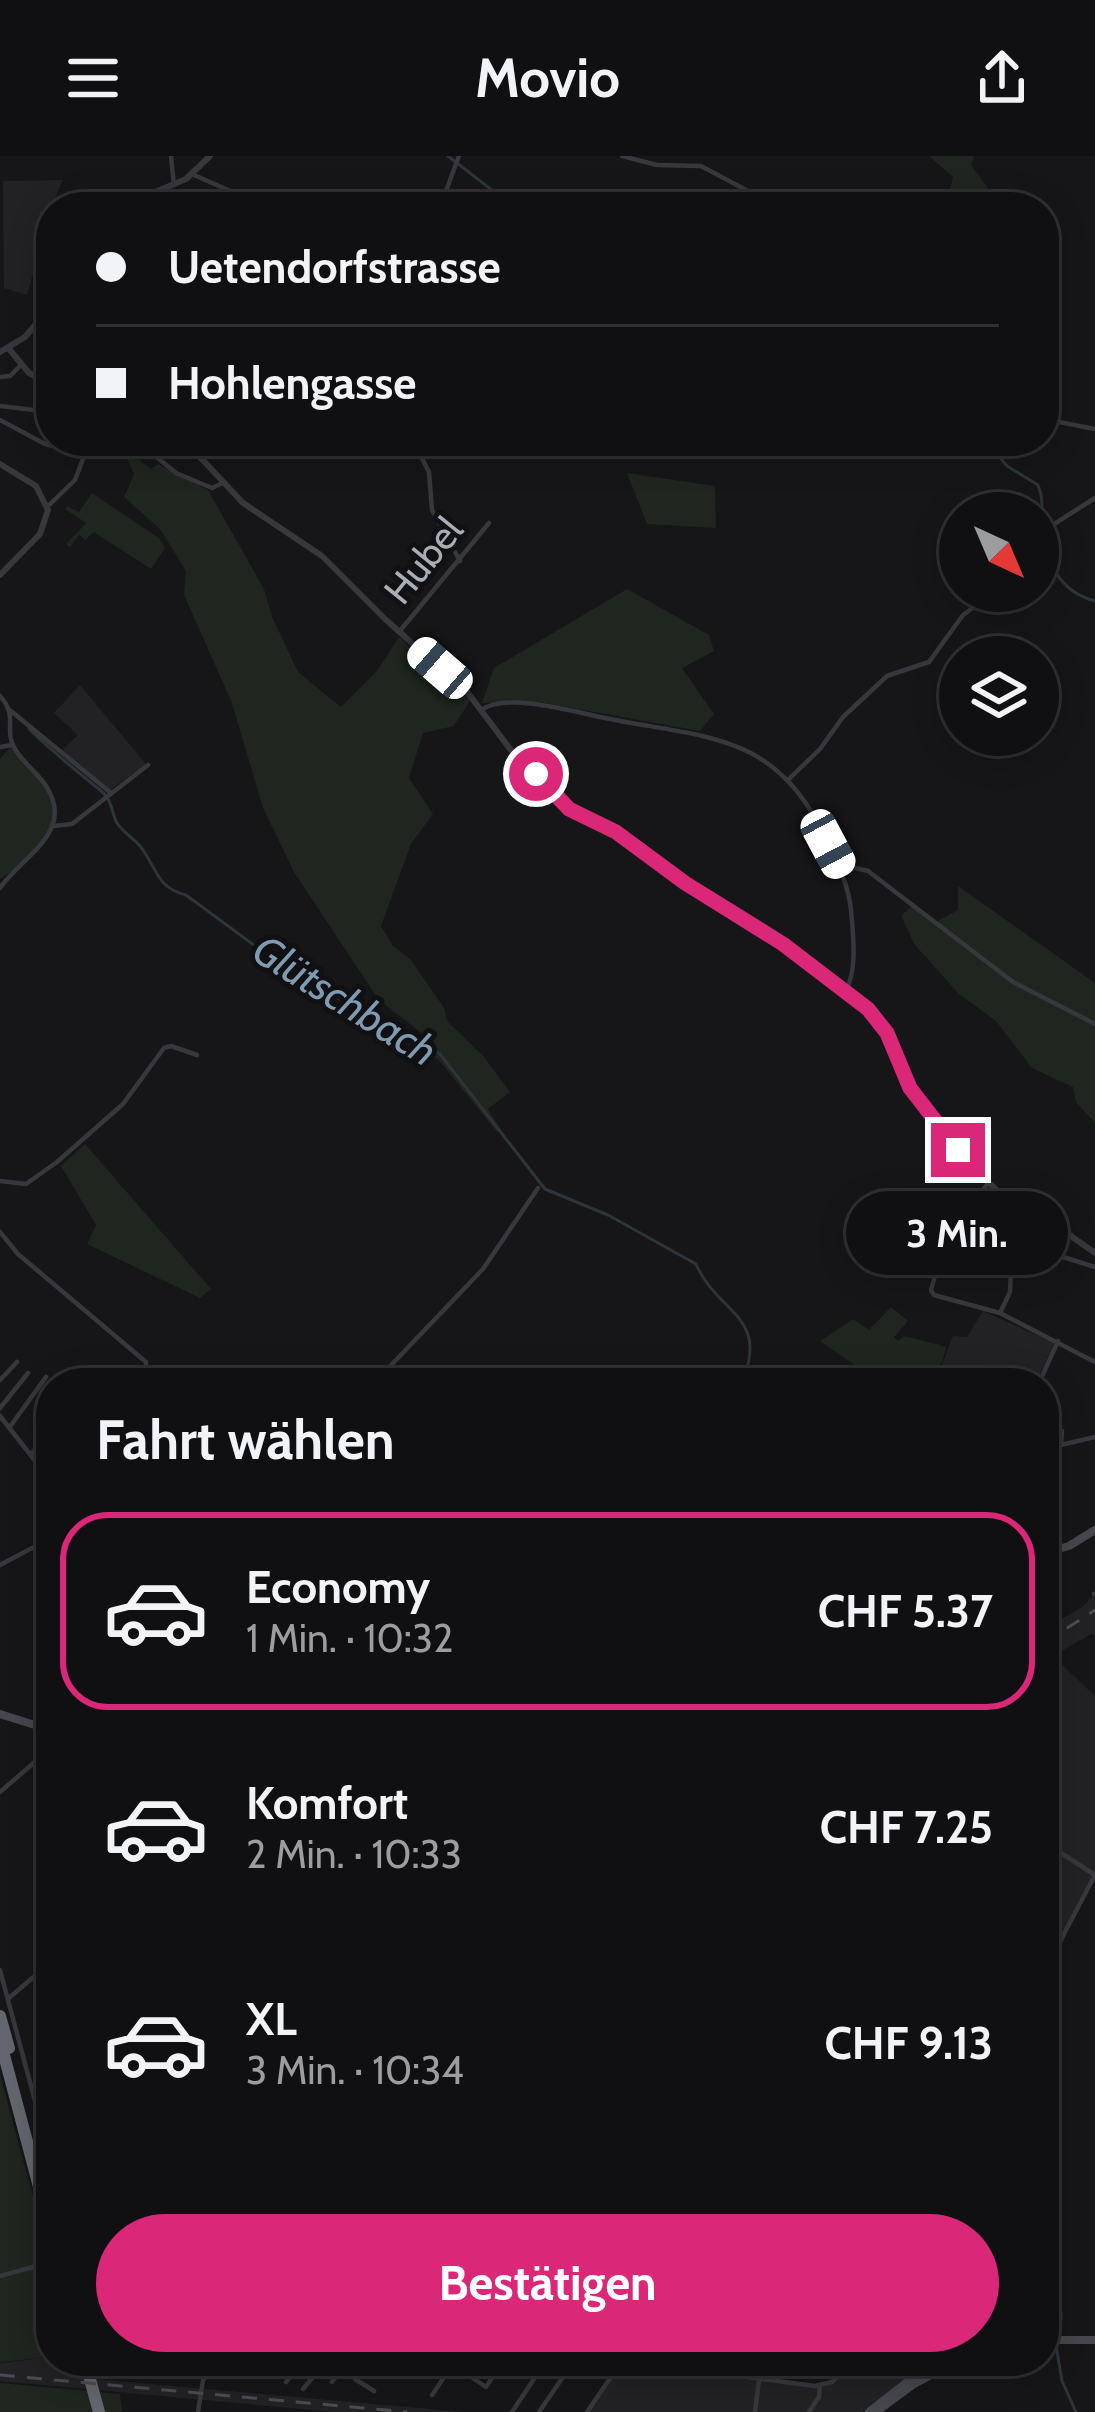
<!DOCTYPE html>
<html lang="de">
<head>
<meta charset="utf-8">
<style>
	body { margin:0; font-family:Cabin,sans-serif; background:#19191b; color:#f1f3f6; height:100vh; display:flex; flex-direction:column; font-size:45px; white-space:nowrap }
	* { box-sizing:border-box; margin:0 }
	p { font-size:39px; color:#9c9d9f }
	.icon { flex:none; width:66px; height:66px; fill:none; stroke:currentColor; stroke-width:2; stroke-linecap:round; stroke-linejoin:round }
	.map { position:relative; flex:1; overflow:hidden }
	.sheet { position:absolute; left:36px; top:1212px; width:1023px; height:1008px; display:flex; flex-direction:column; background:#101012; border-radius:48px; box-shadow:0 6px 30px #0003,0 0 0 3px #303032 }
	.sheet>* { flex:none }
	.guide { position:absolute; left:36px; top:36px; width:1023px; height:264px; border-radius:48px; box-shadow:0 6px 30px #0003,0 0 0 3px #303032; display:grid; align-content:center; height:264px; padding:0 60px; background:#101012 }
	.needle { width:78px; rotate:136deg }
	.controls { position:absolute; left:939px; top:336px; display:grid; gap:24px }
	.controls a { display:grid; place-items:center; width:120px; height:120px; border-radius:50%; background:#101012; box-shadow:0 6px 30px #0003,0 0 0 3px #303032; font-size:60px }
	.end { position:absolute; width:54px; height:54px; margin:-27px; border:15px solid #db2777; background:#fff; box-shadow:0 0 0 6px #fff }
	.from { border-radius:50% }
	.bubble { position:absolute; height:84px; border-radius:42px; background:#101012; box-shadow:0 6px 30px #0003,0 0 0 3px #303032; font-size:39px; font-weight:700; line-height:84px; text-align:center }
	.car { position:absolute; width:36px; height:72px; margin:-36px -18px; border-radius:15px; box-shadow:0 0 9px 3px #0007; background:linear-gradient(#fff 24%,#345 0 40%,#fff 0 76%,#345 0 86%,#fff 0) }
	.guide b { display:flex; align-items:center; gap:42px; height:114px; font-size:45px }
	.guide b+b { border-top:3px solid #303032 }
	.guide i { width:30px; height:30px; background:#f1f3f6 }
	ul { padding:0; list-style:none }
	li { display:flex; align-items:center; gap:36px; height:198px; margin:0 24px 18px; padding:0 36px; border:6px solid transparent; border-radius:48px }
	li div { flex:1 }
	li b { display:block; font-size:45px }
	li em { font-style:normal; font-weight:700 }
	li.current { border-color:#db2777 }
	li>.icon { width:108px; height:108px; stroke-width:1.5 }
	h2 { padding:0 60px; font-size:54px; line-height:144px }
	.primary-button { display:flex; gap:24px; margin-top:auto; padding:24px 60px }
	.primary-button a { flex:1; height:138px; border-radius:72px; background:#db2777; color:#fff; font-size:48px; font-weight:700; line-height:138px; text-align:center }
	header { display:flex; justify-content:space-between; align-items:center; height:156px; padding:0 60px; background:#101012; font-size:54px; font-weight:700 }
	.map>svg:first-child { display:block }
	.built { fill:#222225 }
	.green { fill:#1e261f }
	.lines { fill:none; stroke-linecap:round; stroke-linejoin:round }
	.stream { stroke:#2c353c; stroke-width:3 }
	.minor { stroke:#37383d; stroke-width:4.5 }
	.tertiary { stroke:#37383d; stroke-width:6 }
	.secondary { stroke:#45474d; stroke-width:8 }
	.motorway { stroke:#63666e; stroke-width:12 }
	.rail { stroke:#4a4c52; stroke-width:3; stroke-dasharray:15 12; stroke-linecap:butt }
	.route { stroke:#db2777; stroke-width:15 }
	.labels { text-anchor:middle; stroke-width:10; stroke-linejoin:round; paint-order:stroke }
	.street-label { font-size:39px; fill:#a8adb8; stroke:#111113 }
	.water-label { font-size:42px; font-style:italic; fill:#7f9bb3; stroke:#111113 }
</style>
</head>
<body>
<header><svg class="icon" aria-label="menu" viewBox="0 0 24 24"><path d="M4 6h16M4 12h16M4 18h16"/></svg>Movio<svg class="icon" aria-label="share" viewBox="0 0 24 24"><path d="M12 15V3M7 8l5-5 5 5M5 13v7h14v-7"/></svg></header>
<div class="map">
<svg width="1095" height="2256" viewBox="0 0 1095 2256">
	<rect width="100%" height="100%" fill="#161618"/>
	<path class="built" d="M63 24 51 51 27 139 4 132 3 25Z
		M80 529 146 608 110 634 60 596 78 579 54 557Z
		M983 1155 1054 1187 1036 1227H935L953 1180 967 1181Z
		M1095 1438V1480L1091 1478 1053 1500 1095 1540V1719L1044 1816V1481L1056 1466 1081 1452Z
		M51 2201V2205H88L71 2209 73 2221 464 2256H333L0 2225V2207Z
		M622 2205 815 2230 832 2226 852 2205H933L862 2256H587Z"/>
	<path class="green" d="M929 0H974L971 9 993 39 994 51 947 46 953 21Z
		M129 296 151 313 158 308 208 334 264 433 272 461 298 516 341 551 377 515 399 481 471 543 454 570 423 577 409 622 433 658 411 688 381 770 393 790 411 804 444 852 447 865 484 901 510 936 488 953 500 972 497 976 438 903 423 899 420 890 424 879 378 843 294 716 263 652 232 547 184 439 186 415 160 373 124 341 134 318 125 298Z
		M627 317 715 330 716 372 647 368Z
		M92 337 160 383 165 392 151 413 94 376 85 384 79 379 70 391 66 388 86 367 65 353 67 350 79 356Z
		M627 433 709 479 714 495 682 512 714 558 700 575 539 546 482 547 494 512Z
		M12 589C39 622 74 650 37 690 25 703 15 714 0 723V603Z
		M958 730 1095 827V967L1076 946 1073 931 1032 912 996 865 959 838 914 788 901 759 911 751 934 767 958 754Z
		M85 988 211 1133 200 1142 87 1088 96 1069 61 1010Z
		M891 1151 908 1165 894 1181 898 1185 905 1180 946 1191 943 1204 928 1227H880L820 1185 853 1163 869 1174Z
		M0 1919 51 2107V2201L0 2206Z
		M0 2227 120 2238 122 2256H0Z"/>
	<g class="lines">
		<path class="stream" d="M448 0 506 45 522 51
			M986 285 1007 310 1038 329C1044 343 1041 354 1042 369 1044 405 1060 436 1095 445
			M29 573C52 595 75 614 100 634 112 643 111 655 117 667 123 677 137 684 143 694 158 716 158 732 186 739L277 806 406 882 439 897 545 1033 608 1059 696 1108C718 1159 770 1158 742 1227
			M1044 2134C1064 2144 1064 2161 1057 2180
			M1056 2189 1062 2225 1076 2256"/>
		<path class="minor" d="M171 0 174 29
			M622 0 657 9 701 10 778 51
			M194 19 266 51
			M440 51 459 0
			M0 221 10 220 20 210
			M0 250 51 256
			M1044 263 1095 273
			M0 264 45 288 77 296 83 303 75 324 48 350
			M137 285 176 317 212 332 223 327
			M413 285 429 316 432 354 460 405
			M1038 385 1051 370 1095 342
			M399 476 489 367
			M0 540C19 560 3 573 15 593 23 607 37 616 46 630 76 676 22 700 0 732
			M483 553C508 537 571 555 600 561 698 582 773 573 823 677 835 703 848 725 851 754 853 778 858 815 845 836
			M11 555 111 637
			M0 591 12 589
			M789 623 820 593 843 561 887 520 929 506 963 459 996 435
			M53 670 72 668 148 609
			M842 716 855 712 868 715 1013 826 1095 868
			M0 1025 26 1028 57 1006 123 948 164 892 171 890 197 899
			M0 1076 18 1098 146 1206 145 1227
			M936 1088 959 1046 978 1041 988 1027
			M1060 1100 1095 1111
			M914 1104 936 1116 931 1134 934 1139 1000 1157 1095 1206
			M970 1108 993 1066 978 1041
			M1000 1157 1010 1136 1011 1113 1024 1103 1049 1065
			M75 1213 88 1227
			M0 1224 17 1206
			M374 1227 483 1113 538 1032
			M1039 1227 1058 1185
			M0 1252 28 1217
			M0 1260 51 1325
			M1044 1261 1062 1275 1061 1289
			M9 1272 46 1221
			M31 1299 51 1269
			M1044 1299 1061 1289 1095 1281
			M0 1409 51 1382
			M1094 1438H1095
			M0 1636 51 1592
			M1044 1686 1095 1719
			M0 1814 51 2005
			M1044 1816 1095 1719
			M9 1842 51 1806
			M0 2120 51 2106
			M338 2205 356 2219
			M366 2205 355 2223 374 2235
			M448 2205 486 2231 503 2205
			M625 2205 815 2230 832 2226 852 2205
			M157 2220 177 2205
			M286 2226 304 2205
			M332 2226 344 2210
			M303 2233 326 2205
			M432 2239 455 2205
			M198 2256 203 2224 220 2205
			M512 2256 546 2205
			M539 2256 574 2205
			M587 2256 622 2205
			M755 2256 759 2224
			M809 2256 819 2241 820 2229"/>
		<path class="tertiary" d="M120 51 186 23 210 0
			M9 193 29 217 51 228
			M0 196 25 181 51 150
			M185 285 243 347 322 400 385 463 468 537 510 593 564 650 619 678 685 727 783 788 868 853 887 877 910 931 924 954 976 1015 1001 1038 1054 1068 1095 1097
			M0 308 36 330 48 354 40 378 0 419"/>
		<path class="secondary" d="M1044 1397 1069 1390 1095 1374
			M0 1558 51 1574
			M1044 2184H1095
			M869 2256 911 2223 945 2205
			M876 2256 914 2228 958 2205"/>
		<path class="motorway" d="M0 1860 9 1892
			M0 1884 51 2076
			M85 2205 99 2256"/>
		<path class="rail" d="M1044 1487 1095 1454
			M0 2219 407 2256"/>
	</g>
	<g class="lines">
		<path class="route" d="M536 618 569 653 616 676 685 727 783 788 868 853 887 877 910 932 958 994"/>
	</g>
	<g class="labels">
		<g class="street-label">
			<text transform="translate(423 404) rotate(-51)" y="14">Hubel</text>
		</g>
		<g class="water-label">
			<text transform="translate(345 844) rotate(32)" y="15">Glütschbach</text>
		</g>
	</g>
</svg>
<div class="controls">
<a><svg class="needle" viewBox="-14 -14 28 28"><path d="M0-13l5 13h-10z" fill="#e53935"/><path d="M0 13l5-13h-10z" fill="#9c9d9f"/></svg></a>
<a><svg class="icon" aria-label="layers" viewBox="0 0 24 24"><path d="M12 4l9 5-9 5-9-5zM3 14l9 5 9-5"/></svg></a>
</div>
<i class="end from" style="left:536px;top:618px"></i>
<i class="end" style="left:958px;top:994px"></i>
<div class="bubble" style="left:846px;top:1035px;width:222px">3 Min.</div>
<i class="car" style="left:440px;top:512px;rotate:311deg"></i>
<i class="car" style="left:828px;top:688px;rotate:152deg"></i>
<div class="guide">
<b><i class="from"></i>Uetendorfstrasse</b>
<b><i></i>Hohlengasse</b>
</div>
<section class="sheet">
<h2>Fahrt wählen</h2>
<ul>
<li class="current"><svg class="icon" aria-label="car" viewBox="0 0 24 24"><path d="M5 17H2v-5l4-1 3-4h7l3 4 3 1v5h-3M9 17h6M6 11h13"/><circle cx="7" cy="17" r="2"/><circle cx="17" cy="17" r="2"/></svg><div><b>Economy</b><p>1 Min. · 10:32</p></div><em>CHF 5.37</em></li>
<li><svg class="icon" aria-label="car" viewBox="0 0 24 24"><path d="M5 17H2v-5l4-1 3-4h7l3 4 3 1v5h-3M9 17h6M6 11h13"/><circle cx="7" cy="17" r="2"/><circle cx="17" cy="17" r="2"/></svg><div><b>Komfort</b><p>2 Min. · 10:33</p></div><em>CHF 7.25</em></li>
<li><svg class="icon" aria-label="car" viewBox="0 0 24 24"><path d="M5 17H2v-5l4-1 3-4h7l3 4 3 1v5h-3M9 17h6M6 11h13"/><circle cx="7" cy="17" r="2"/><circle cx="17" cy="17" r="2"/></svg><div><b>XL</b><p>3 Min. · 10:34</p></div><em>CHF 9.13</em></li>
</ul>
<div class="primary-button"><a>Bestätigen</a></div>
</section>
</div>
</body>
</html>
